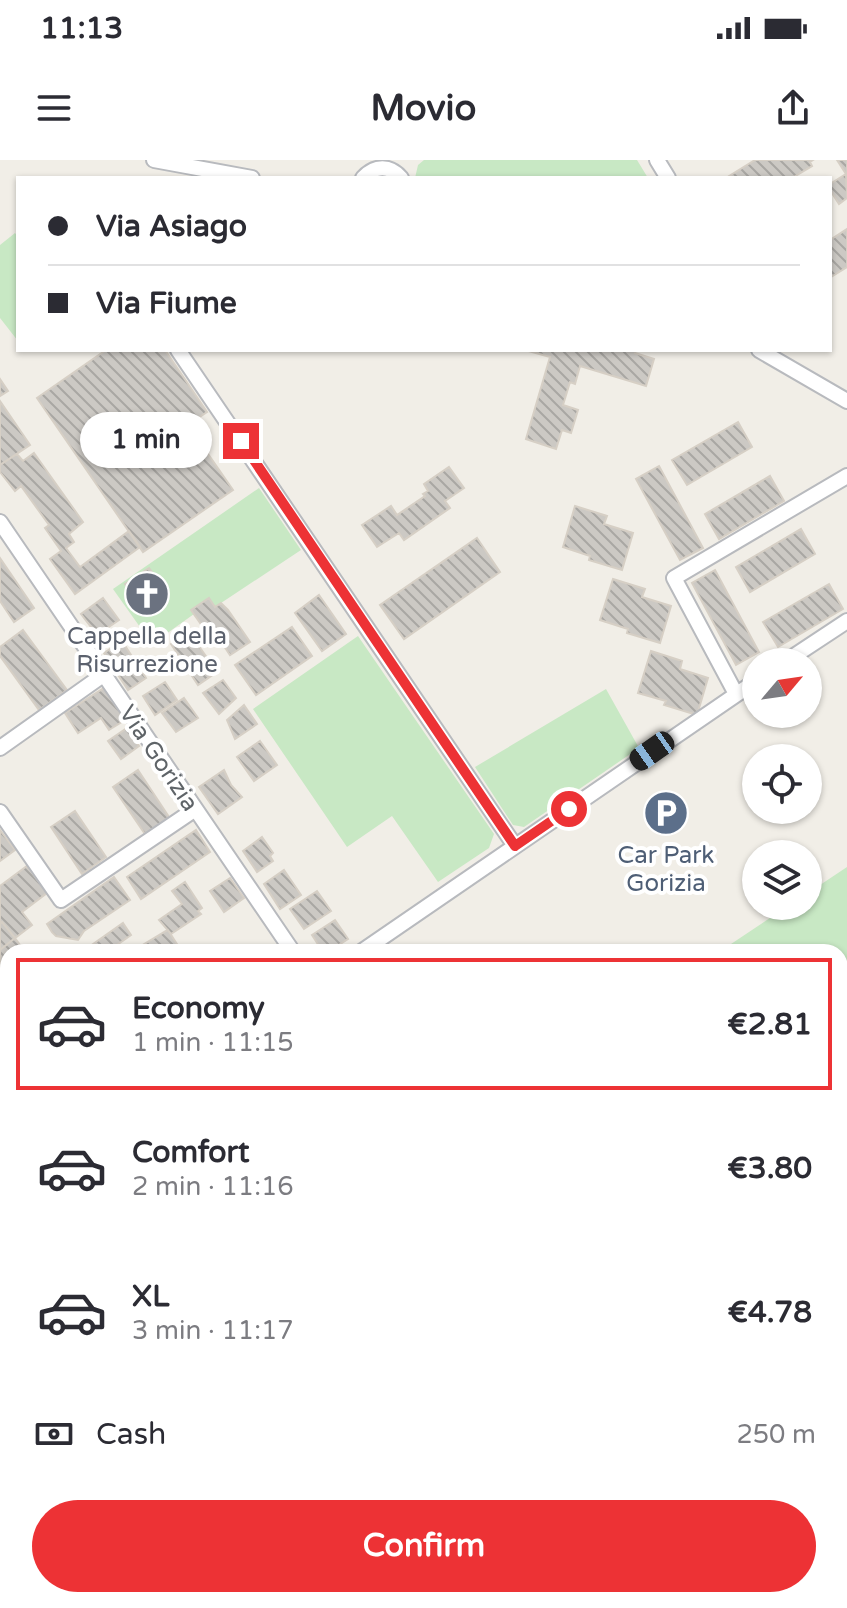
<!DOCTYPE html>
<html lang="en">
<head>
<meta charset="utf-8">
<style>
	body { margin:0; font-family:"Varela Round",sans-serif; background:#f7f7f7; color:#2b2b33; height:100vh; display:flex; flex-direction:column; font-size:30px; white-space:nowrap }
	* { box-sizing:border-box; margin:0 }
	p { font-size:26px; color:#7c7c81 }
	.icon { flex:none; width:44px; height:44px; fill:none; stroke:currentColor; stroke-width:2; stroke-linecap:round; stroke-linejoin:round }
	.map { position:relative; flex:1; overflow:hidden }
	.side { position:absolute; left:0px; top:784px; width:848px; height:664px; display:flex; flex-direction:column; background:#fff; border-radius:24px 24px 0 0; box-shadow:0 2px 6px #0004 }
	.side>* { flex:none }
	.top-card { position:absolute; left:16px; top:16px; width:816px; height:176px; border-radius:0px; box-shadow:0 2px 6px #0004; display:grid; align-content:center; height:176px; padding:0 32px; background:#fff }
	.needle { width:52px; rotate:61deg }
	.tools { position:absolute; left:742px; top:488px; display:grid; gap:16px }
	.tools a { display:grid; place-items:center; width:80px; height:80px; border-radius:50%; background:#fff; box-shadow:0 2px 6px #0004; font-size:40px }
	.end { position:absolute; width:36px; height:36px; margin:-18px; border:10px solid #ed3235; background:#fff; box-shadow:0 0 0 4px #fff }
	.from { border-radius:50% }
	.bubble { position:absolute; height:56px; border-radius:28px; background:#fff; box-shadow:0 2px 6px #0004; font-size:26px; font-weight:800; line-height:56px; text-align:center }
	.car { position:absolute; width:24px; height:48px; margin:-24px -12px; border-radius:10px; box-shadow:0 0 6px 2px #0007; background:linear-gradient(#222 24%,#8ab4d8 0 40%,#222 0 76%,#8ab4d8 0 86%,#222 0) }
	.top-card b { display:flex; align-items:center; gap:28px; height:76px; font-size:30px }
	.top-card b+b { border-top:2px solid #e1e1e2 }
	.top-card i { width:20px; height:20px; background:#2b2b33 }
	ul { padding:14px 0 0; list-style:none }
	li { display:flex; align-items:center; gap:24px; height:132px; margin:0 16px 12px; padding:0 16px; border:4px solid transparent; border-radius:0px }
	li div { flex:1 }
	li b { display:block; font-size:30px }
	li em { font-style:normal; font-weight:800 }
	li.on { border-color:#ed3235 }
	li>.icon { width:72px; height:72px; stroke-width:1.5 }
	.pay { display:flex; align-items:center; gap:20px; height:88px; padding:0 32px; font-size:30px }
	.pay p { margin-inline-start:auto }
	.cta { display:flex; gap:16px; margin-top:auto; padding:16px 32px }
	.cta a { flex:1; height:92px; border-radius:48px; background:#ed3235; color:#fff; font-size:32px; font-weight:800; line-height:92px; text-align:center }
	.status { display:flex; justify-content:space-between; align-items:center; height:56px; padding:0 40px; background:#fff; direction:ltr }
	.status svg { height:22px; fill:currentColor }
	header { display:flex; justify-content:space-between; align-items:center; height:104px; padding:0 32px; background:#fff; font-size:36px; font-weight:800 }
	.map>svg:first-child { display:block }
	.green { fill:#c8e8c4 }
	.building { fill:url(#building-back-hatch); stroke:#d6cfc5; stroke-width:2 }
	.lines { fill:none; stroke-linecap:round; stroke-linejoin:round }
	.minor-casing { stroke:#b8babe; stroke-width:18 }
	.minor { stroke:#fff; stroke-width:14 }
	.route { stroke:#ed3235; stroke-width:10 }
	.labels { text-anchor:middle; stroke-width:8; stroke-linejoin:round; paint-order:stroke }
	.worship-label { font-size:24px; fill:#5b616d; stroke:#fff }
	.street-label { font-size:24px; fill:#5f6468; stroke:#fff }
	.service-label { font-size:24px; fill:#4e5e75; stroke:#fff }
</style>
</head>
<body>
<div class="status"><b>11:13</b><svg viewBox="0 0 49 12"><path d="M0 12V9h3v3zM5 12V6h3v6zM10 12V3h3v9zM15 12V0h3v12zM26 1h20v11H26zM47 4h2v5h-2z"/></svg></div>
<header><svg class="icon" aria-label="menu" viewBox="0 0 24 24"><path d="M4 6h16M4 12h16M4 18h16"/></svg>Movio<svg class="icon" aria-label="share" viewBox="0 0 24 24"><path d="M12 15V3M7 8l5-5 5 5M5 13v7h14v-7"/></svg></header>
<div class="map">
<svg width="847" height="1448" viewBox="0 0 847 1448">
	<defs>
		<pattern id="building-back-hatch" width="6" height="6" patternUnits="userSpaceOnUse" patternTransform="scale(2)"><rect width="6" height="6" fill="#ccc9c4"/><path d="M-1 5l2 2M0 0l6 6M5-1l2 2" fill="none" stroke="#a9a7a3"/></pattern>
	</defs>
	<rect width="100%" height="100%" fill="#f1eee7"/>
	<path class="green" d="M424 0H637L648 18H415L418 5Z
		M15 73 18 77V181L0 158V85Z
		M259 328 301 390 215 447 194 454 152 484 113 429Z
		M358 476 494 674 489 688 438 722 392 656 347 687 253 549Z
		M606 529 639 588 524 667 513 665 475 607Z
		M847 707V970L840 975V792H719L788 746H808V733Z"/>
	<path class="building" d="M755 0H813L810 2 812 6 792 18H726Z
		M837 0H847V14H846Z
		M846 14 847 38 839 44 830 30V24Z
		M847 69V107L831 117 830 80Z
		M106 190H165L207 252 188 265 233 330 143 392 37 238Z
		M525 190H636L635 193 654 199 646 226 580 206 575 224 570 222 563 245 578 250 571 273 562 270 556 289 526 279 550 197Z
		M0 219 8 231 0 236Z
		M0 241 30 285 0 305Z
		M738 262 752 287 687 325 672 300Z
		M34 293 83 362 69 374 74 382 66 388 80 407 129 371 140 387 75 434 50 399 61 391 45 368 49 365 21 326 15 331 0 312V305L17 294 23 301Z
		M659 306 703 388 680 400 636 319Z
		M449 307 464 328 445 341 450 348 404 380 399 373 377 387 362 365 391 346 397 355 425 336 423 334 428 331 424 324Z
		M770 316 784 341 719 379 705 354Z
		M575 346 607 356 604 364 633 373 622 410 589 400 590 396 563 387Z
		M801 369 815 394 750 432 736 407Z
		M477 378 500 412 404 479 380 445Z
		M0 398 34 448 14 462 0 441Z
		M149 408 165 430 141 447 125 424Z
		M715 410 759 492 736 505 692 423Z
		M613 419 645 429 642 437 671 446 660 483 627 473 628 469 600 460Z
		M829 424 843 449 778 487 763 462Z
		M319 435 346 474 322 491 295 453Z
		M103 438 119 460 97 475 81 454Z
		M209 438 215 447 221 443 228 450 250 482 230 495 218 477 212 480 191 450Z
		M292 467 312 496 256 535 235 505Z
		M23 470 67 530 39 550 0 496V487Z
		M189 472 217 512 198 525 171 484Z
		M122 481 146 518 128 530 104 493Z
		M651 491 682 501 680 509 708 518 697 555 664 545 666 541 638 533Z
		M223 520 236 538 219 554 203 533Z
		M165 522 177 540 155 555 143 536Z
		M104 528 125 560 109 570 101 558 78 573 65 553Z
		M184 538 198 558 176 572 162 553Z
		M244 545 257 564 235 579 227 560Z
		M127 568 139 586 121 599 108 581Z
		M260 581 277 605 254 621 237 597Z
		M138 610 169 657 145 674 113 627Z
		M224 610 231 625 242 637 218 654 199 627Z
		M75 651 106 697 82 714 51 667Z
		M0 670 15 690 0 701Z
		M196 670 210 692 141 739 127 717Z
		M262 677 273 693 270 696 273 701 257 712 243 691Z
		M27 706 47 733 22 752 32 765 15 778 2 762 0 764V726Z
		M284 710 301 735 280 749 264 724Z
		M114 717 130 740 84 771 78 780 56 776 52 772 47 764Z
		M230 718 244 738 224 752 210 731Z
		M185 722 202 748 198 751 201 754 171 774 159 760 182 744 172 731Z
		M317 731 331 751 304 769 290 749Z
		M335 760 348 779 328 792H323L312 775Z
		M2 762 15 778 0 790V764Z
		M123 763 131 775 107 792H88L86 789Z
		M168 770 182 792H131L166 771Z
		M15 778 25 792H8V812L0 802V790Z
		M847 989V1012L840 1017V993Z
		M847 1030V1059L840 1064V1035Z
		M847 1142V1165L846 1166 840 1157V1146Z
		M331 1440H372L369 1448H351L353 1442 349 1441 347 1448Z"/>
	<g class="lines">
		<g class="minor-casing">
			<path id="minor" d="M154 0 252 18
				M657 0 668 18
				M363 18C375 5 390 5 401 18
				M178 190 515 686
				M759 190 847 241
				M0 362 293 792
				M785 502 847 461
				M736 534 674 418 847 316
				M0 588 103 515
				M0 652 61 740 194 650
				M361 792 756 521
				M0 820 8 830
				M840 1078 847 1074"/>
		</g>
		<use href="#minor" class="minor"/>
	</g>
	<g class="lines">
		<path class="route" d="M241 281 515 686 569 649"/>
	</g>
	<defs>
		<g id="church-disc" transform="scale(2.3)"><circle r="9.5" fill="#6b7280" stroke="#fff"/><path d="M-1.2-6h2.4v3.5h3.3v2.4h-3.3V6h-2.4V-.1h-3.3v-2.4h3.3Z" fill="#fff"/></g>
		<g id="parking-disc" transform="scale(2.3)"><circle r="9.5" fill="#5c6f8a" stroke="#fff"/><path d="M-3.5-5.5H1a3.5 3.5 0 0 1 0 7H-1V5.5H-3.5ZM-1-3.4V-.6H.8a1.4 1.4 0 0 0 0-2.8Z" fill="#fff"/></g>
	</defs>
	<g fill-rule="evenodd">
		<use href="#church-disc" x="147" y="434"/>
		<use href="#parking-disc" x="666" y="653"/>
	</g>
	<g class="labels">
		<g class="worship-label">
			<text x="147" y="484">Cappella della<tspan x="147" dy="28">Risurrezione</tspan></text>
		</g>
		<g class="street-label">
			<text transform="translate(159 598) rotate(56)" y="8">Via Gorizia</text>
		</g>
		<g class="service-label">
			<text x="666" y="703">Car Park<tspan x="666" dy="28">Gorizia</tspan></text>
		</g>
	</g>
</svg>
<div class="tools">
<a><svg class="needle" viewBox="-14 -14 28 28"><path d="M0-13l5 13h-10z" fill="#e53935"/><path d="M0 13l5-13h-10z" fill="#7c7c81"/></svg></a>
<a><svg class="icon" aria-label="locate" viewBox="0 0 24 24"><circle cx="12" cy="12" r="6"/><path d="M12 2v4M12 18v4M2 12h4M18 12h4"/></svg></a>
<a><svg class="icon" aria-label="layers" viewBox="0 0 24 24"><path d="M12 4l9 5-9 5-9-5zM3 14l9 5 9-5"/></svg></a>
</div>
<i class="end from" style="left:569px;top:649px"></i>
<i class="end" style="left:241px;top:281px"></i>
<div class="bubble" style="left:80px;top:252px;width:132px">1 min</div>
<i class="car" style="left:652px;top:591px;rotate:235deg"></i>
<div class="top-card">
<b><i class="from"></i>Via Asiago</b>
<b><i></i>Via Fiume</b>
</div>
<section class="side">
<ul>
<li class="on"><svg class="icon" aria-label="car" viewBox="0 0 24 24"><path d="M5 17H2v-5l4-1 3-4h7l3 4 3 1v5h-3M9 17h6M6 11h13"/><circle cx="7" cy="17" r="2"/><circle cx="17" cy="17" r="2"/></svg><div><b>Economy</b><p>1 min · 11:15</p></div><em>€2.81</em></li>
<li><svg class="icon" aria-label="car" viewBox="0 0 24 24"><path d="M5 17H2v-5l4-1 3-4h7l3 4 3 1v5h-3M9 17h6M6 11h13"/><circle cx="7" cy="17" r="2"/><circle cx="17" cy="17" r="2"/></svg><div><b>Comfort</b><p>2 min · 11:16</p></div><em>€3.80</em></li>
<li><svg class="icon" aria-label="car" viewBox="0 0 24 24"><path d="M5 17H2v-5l4-1 3-4h7l3 4 3 1v5h-3M9 17h6M6 11h13"/><circle cx="7" cy="17" r="2"/><circle cx="17" cy="17" r="2"/></svg><div><b>XL</b><p>3 min · 11:17</p></div><em>€4.78</em></li>
</ul>
<div class="pay"><svg class="icon" aria-label="cash" viewBox="0 0 24 24"><path d="M3 7h18v10H3z"/><circle cx="12" cy="12" r="2"/></svg>Cash<p>250 m</p></div>
<div class="cta"><a>Confirm</a></div>
</section>
</div>
</body>
</html>
